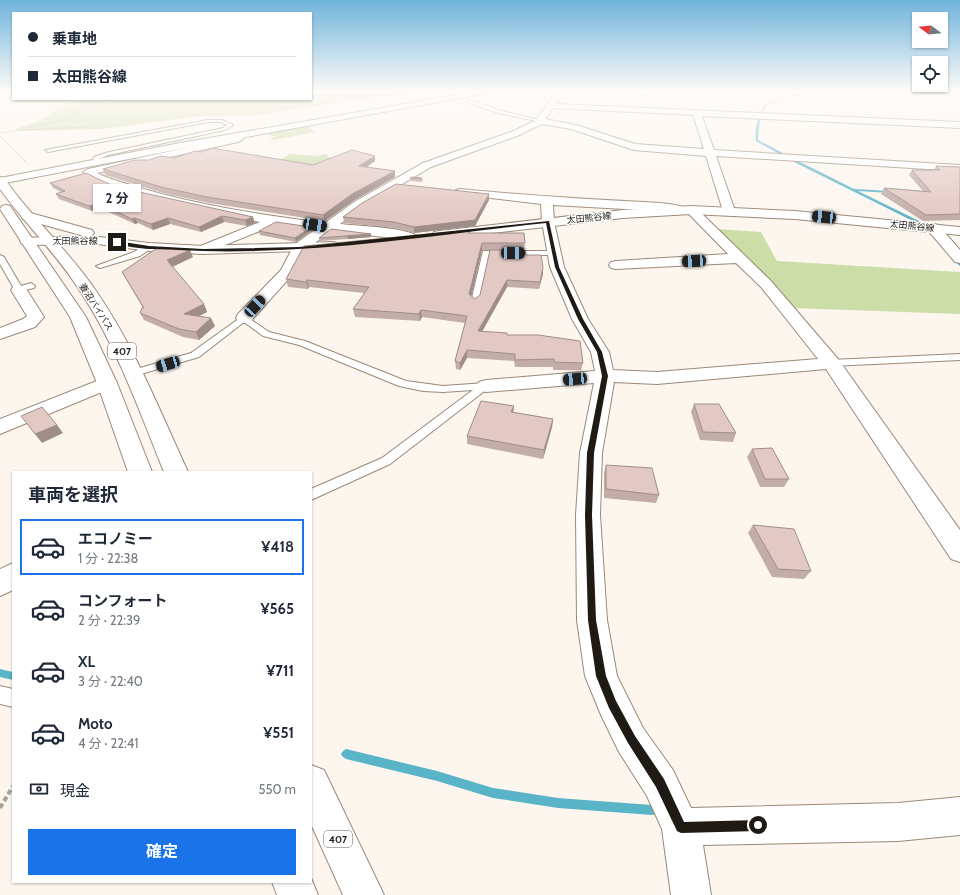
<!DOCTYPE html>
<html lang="ja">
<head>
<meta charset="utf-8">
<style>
	body { margin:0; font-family:Cabin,"Noto Sans JP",sans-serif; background:#f6f6f7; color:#1f2937; height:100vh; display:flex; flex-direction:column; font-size:15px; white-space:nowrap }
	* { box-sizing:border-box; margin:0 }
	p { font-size:13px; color:#747a83 }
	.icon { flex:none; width:22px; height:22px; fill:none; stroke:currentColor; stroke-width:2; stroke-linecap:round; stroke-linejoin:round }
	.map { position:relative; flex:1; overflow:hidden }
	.panel { position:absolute; left:12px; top:471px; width:300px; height:412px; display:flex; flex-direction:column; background:#fff; border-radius:0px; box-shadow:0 1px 3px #0004 }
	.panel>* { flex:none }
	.guide { position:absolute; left:12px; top:12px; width:300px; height:88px; border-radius:0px; box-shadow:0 1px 3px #0004; display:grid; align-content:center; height:88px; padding:0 16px; background:#fff }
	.needle { width:26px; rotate:286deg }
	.controls { position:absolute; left:912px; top:12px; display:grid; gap:8px }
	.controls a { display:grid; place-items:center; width:36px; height:36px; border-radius:0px; background:#fff; box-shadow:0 1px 3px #0004; font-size:20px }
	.end { position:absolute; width:18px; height:18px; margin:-9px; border:5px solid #201a14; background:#fff; box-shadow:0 0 0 2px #fff }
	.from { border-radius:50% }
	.bubble { position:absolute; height:28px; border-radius:0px; background:#fff; box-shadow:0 1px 3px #0004; font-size:13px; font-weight:700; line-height:28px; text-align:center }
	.car { position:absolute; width:12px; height:24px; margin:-12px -6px; border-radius:5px; box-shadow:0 0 3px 1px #0007; background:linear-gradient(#222 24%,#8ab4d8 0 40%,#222 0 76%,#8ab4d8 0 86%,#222 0) }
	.guide b { display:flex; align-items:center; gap:14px; height:38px; font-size:15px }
	.guide b+b { border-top:1px solid #e0e1e3 }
	.guide i { width:10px; height:10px; background:#1f2937 }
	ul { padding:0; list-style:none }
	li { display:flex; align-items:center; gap:12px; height:56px; margin:0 8px 6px; padding:0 8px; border:2px solid transparent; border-radius:0px }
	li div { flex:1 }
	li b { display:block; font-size:15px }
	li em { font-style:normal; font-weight:700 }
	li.selected { border-color:#1a73e8 }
	li>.icon { width:36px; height:36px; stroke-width:1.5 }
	h2 { padding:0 16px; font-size:18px; line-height:48px }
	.pay { display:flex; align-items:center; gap:10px; height:44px; padding:0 16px; font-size:15px }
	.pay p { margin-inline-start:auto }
	.cta { display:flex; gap:8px; margin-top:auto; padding:8px 16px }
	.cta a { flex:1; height:46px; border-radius:0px; background:#1a73e8; color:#fff; font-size:16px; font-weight:700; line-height:46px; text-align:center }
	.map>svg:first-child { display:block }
	.green { fill:#cddda8 }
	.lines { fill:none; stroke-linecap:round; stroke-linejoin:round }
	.stream { fill:#5ab4c8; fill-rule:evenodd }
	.service-casing { stroke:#9a8979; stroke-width:2 }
	.minor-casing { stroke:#9a8979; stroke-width:2 }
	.tertiary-casing { stroke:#9a8979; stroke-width:2 }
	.secondary-casing { stroke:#9a8979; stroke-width:2 }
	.trunk-casing { stroke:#9a8979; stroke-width:2 }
	.path-far1 { stroke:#a7a19a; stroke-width:1; stroke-dasharray:1 1; stroke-linecap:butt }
	.path { stroke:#a7a19a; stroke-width:4; stroke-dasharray:5 3; stroke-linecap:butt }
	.service { fill:#fff; fill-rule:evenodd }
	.minor { fill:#fff; fill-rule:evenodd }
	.tertiary { fill:#fff; fill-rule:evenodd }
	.secondary { fill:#fff; fill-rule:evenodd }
	.trunk { fill:#fff; fill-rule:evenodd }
	.wall { fill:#c3ada9; fill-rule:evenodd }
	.shaded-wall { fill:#9f8d89 }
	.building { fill:#e3c9c4; stroke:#9f8d89 }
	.route { fill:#201a14 }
	.labels { text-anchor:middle; stroke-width:3; stroke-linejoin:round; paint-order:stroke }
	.far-street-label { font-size:9px; fill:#201a14; stroke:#fff }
	.shield { fill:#fff; stroke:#635f5a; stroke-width:1 }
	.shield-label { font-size:10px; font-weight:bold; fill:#201a14 }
</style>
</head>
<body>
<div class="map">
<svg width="960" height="895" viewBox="0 0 960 895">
	<rect width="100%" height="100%" fill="#fdf6ef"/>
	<path class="green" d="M311 91H434L347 101 253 116H200L103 129 19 131 16 129C26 126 54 116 58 107L84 99H311Z
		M306 125 315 132 273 140 269 139 276 137 260 132Z
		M290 154 315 156 326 154 337 165 271 166Z
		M715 229 761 232 777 261 960 272V314L792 308Z"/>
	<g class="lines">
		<path class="stream" d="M807 91H811L767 104C761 115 758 127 758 140L794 159 854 189 891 191 892 192 890 193 858 191 919 221 927 228V230H925L917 223 792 161 756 141C754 128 759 115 765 104Z
			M951 256H953L960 263V266L951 258Z
			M0 669 13 672V680L0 677Z
			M346 749 437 771 493 788 558 798 652 805 656 806 657 810 656 814 652 815 558 808 493 798 437 781 346 759 343 757 341 754 343 751Z"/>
		<g class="service-casing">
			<path id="service" d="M468 100 502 111 543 121 541 122 499 113 466 102Z
				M208 120H222L233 125 225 130 108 155 99 159V162L96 164 93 162 94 157 105 153 223 128 227 125 221 122H208L48 152 45 150Z
				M146 245 153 247 140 256 100 268 96 266 134 252Z
				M483 251H553L557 253 553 255H489L479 302 475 305 471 302Z
				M0 255 4 257 21 286 31 283 35 286 34 288 16 292 0 264Z
				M244 315 269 332 305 341 406 381 443 386 486 383 491 386 390 464 311 500V489L382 458 473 390 443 392 423 391 399 386 299 345 263 336 244 322 199 357 134 376 129 373 130 371 191 353Z
				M960 354V360L831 366 826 363 831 360Z
				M0 686 13 689V707L0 704Z"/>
		</g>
		<g class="minor-casing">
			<path id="minor" d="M563 91H574L560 99 556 104 960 122V128L702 116 714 150 960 165V171L716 156 735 211 729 215 723 211 706 156 634 150 571 129 542 124 517 136 431 167 362 208 340 224C355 226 411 227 419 238L417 241 412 242 402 239 331 231 305 250 292 275 250 322 244 323 238 322 236 318 238 314 281 270 294 245 316 229 277 224 203 254 198 253 196 250 198 247 260 222C231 217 97 192 83 172L88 169 232 138 240 132 245 135 242 140 238 142 97 173C110 180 126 183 140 188 201 206 263 215 325 223L354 202 423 163 511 132 535 121 554 95ZM553 108 693 115 704 149 635 144 576 125 545 119Z
				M460 189C521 195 582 199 644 202 654 203 679 203 686 209L691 206 695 207 771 281 838 359 960 530V562L951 559 826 369 657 384 614 382 602 453 600 515 607 620 617 676 643 728 673 770 691 808 898 803 960 797V835L898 841 703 845 711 895H671L662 829 647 796 619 752 601 715 585 676 577 620 576 515 580 453 594 383 486 392 479 390 476 386 479 382 486 380 595 371 591 352 572 319 550 267 542 222 541 204 456 194 454 192 456 190ZM553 205 660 211 680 214 686 211 728 254 616 261 611 262 609 265 611 268 616 269 736 263 761 287 818 359 657 372 613 370 609 352 588 319 564 267 554 222Z
				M933 224 938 225 960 250V263L955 262 926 228Z
				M19 285 25 287 44 317 35 327 0 339V328L23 319 27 316 11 290 13 287Z
				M107 377 114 379 117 383 114 387 0 434V419Z
				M13 563V590L0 596V569Z"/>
		</g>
		<g class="tertiary-casing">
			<path id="tertiary" d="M480 91H499L180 149 0 184V178L180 143Z"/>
		</g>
		<g class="secondary-casing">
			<path id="secondary" d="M691 206 795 211 960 227V235L795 219 691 214 623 218 439 239 434 238 432 235 434 232 439 231 623 210Z
				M27 212 92 230 94 233 91 236 149 243 203 246 332 242 337 243 339 246 337 249 332 250 203 254 149 251 97 244 27 245 22 244 20 241 22 238 84 236 23 219 21 216Z"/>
		</g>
		<g class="trunk-casing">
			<path id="trunk" d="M0 177 4 178C31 217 67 249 94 288 134 345 159 409 188 472H164C139 410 117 347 80 291 57 254 25 224 0 189Z
				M6 205 10 206 86 317 117 383 152 472H128L97 383 70 317 0 209 2 206Z
				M311 765 324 770 384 895H343L311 824Z
				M311 878 318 895H277L272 882H311Z"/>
		</g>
		<path class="path-far1" d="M756 91 761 99 760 104
			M866 91 960 95
			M583 92 670 97
			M0 97 13 96
			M225 109 273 99
			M25 128 67 120 72 116V111L101 104 150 99
			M0 133 21 130 109 126
			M0 136 27 163"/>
		<path class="path" d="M0 808 13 786"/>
		<use href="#service" class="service"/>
		<use href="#minor" class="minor"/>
		<use href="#tertiary" class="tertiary"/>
		<use href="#secondary" class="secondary"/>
		<use href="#trunk" class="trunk"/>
	</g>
	<path class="wall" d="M203 152 313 165 375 161 367 167 395 177 353 201 325 221 209 203 163 193 105 175 103 169 149 160 175 158Z
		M936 166 960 167V220L923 221 881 194 884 188 923 191 909 175 912 170H934Z
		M410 178H422L423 181 421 182 411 181Z
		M50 183 109 184 135 191 255 223 247 226 224 222 201 232 170 224 153 230 138 223 135 224 100 208 92 211 59 199 56 194 61 192 53 188Z
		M489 194V200L475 226 414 233 395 228 344 223 343 217Z
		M312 230 296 242 260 235 259 231Z
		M470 230V233L525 243 524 250 526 255 543 274 539 289 507 287 482 331 507 335 583 363 581 370H553V367H515L514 361 467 358 460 370 456 369 455 361 465 323 422 317 420 321 355 317 353 309 364 293 309 287 308 289 288 287 286 279ZM482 250H490L480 295 475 299 471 296Z
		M371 234V237L348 239 320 241 319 238Z
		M193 257 172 267 204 304 207 312 199 316 215 326 199 340 183 337 144 320 140 313 143 308 122 272Z
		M694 404 736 433 733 442 700 440 691 412Z
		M514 406 513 412 553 419 552 427 543 459 467 444V436Z
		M752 449 789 479 784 487H760L747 457Z
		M606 465 659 495 656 503 604 498V473Z
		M753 525 811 571 804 579 772 577 748 533Z"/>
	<path class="shaded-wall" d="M375 156V161L360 171 359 166Z
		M395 171V177L353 201 325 221 323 215 352 194Z
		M489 194V200L475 226 414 233V227Z
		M98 203 100 208 92 211 89 206Z
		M222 216 224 222 201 232 199 227Z
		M253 217 255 223 247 226 245 220Z
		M135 218 138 223 135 224 132 219Z
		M168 218 170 224 153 230 151 224Z
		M311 227 312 230 296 242 295 238Z
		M371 234V237L348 239 347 236Z
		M482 243V250L470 302 469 294Z
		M190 250 193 257 170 268 167 260Z
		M543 267V274L539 289 540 282Z
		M307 280 309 287 308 289 306 282Z
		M507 280V287L478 339V331Z
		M204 304 207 312 187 322 184 314Z
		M421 310 422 317 420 321 419 314Z
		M211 318 215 326 199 340 196 332Z
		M467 350V358L460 370V363Z
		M514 406 513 414 511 412Z
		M553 419 552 427 543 459 544 450Z
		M57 425 63 433 42 443 35 434Z"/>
	<path class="building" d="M212 148 313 165 352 150 375 156 359 166 395 171 352 194 323 215 207 197 161 187 103 169 135 160H149L161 156 175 158 195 151 203 152Z
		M936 166 960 167V214L926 215 884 188 931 192 912 170H940Z
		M86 173 109 184 135 191 253 217 245 220 222 216 199 227 168 218 151 224 135 218 132 219 98 203 89 206 56 194 65 191 50 183Z
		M412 177 422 178 421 179 410 178Z
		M396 184 489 194 475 220 414 227 394 222 343 217 362 203Z
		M276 222 311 227 295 238 259 231Z
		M331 229 371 234 319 238Z
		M470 230 468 233H524L525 243H482L469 294 475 299 480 295 490 250H525L526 255H541L543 267 540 282 507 280 478 331 507 333V335H538L580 341 583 363 554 362V359L515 360V354L467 350 460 363 455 361 467 316 421 310 419 314 353 309 369 287 307 280 306 282 286 279 304 246Z
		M157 248 190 250 167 260 204 304 184 314 211 318 196 332 179 329 140 313 142 308H144L122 272Z
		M481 401 514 406 511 412 553 419 544 450 467 436Z
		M694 404H719L736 433 703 432Z
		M42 407 57 425 35 434 21 416Z
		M772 448 789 479H765L752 449Z
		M606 465 652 468 659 495 606 489Z
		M753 525 794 529 811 571 778 569Z"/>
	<linearGradient id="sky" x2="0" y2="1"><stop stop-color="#6fb4db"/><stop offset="0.42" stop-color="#fefbf8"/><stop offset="1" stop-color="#fefbf8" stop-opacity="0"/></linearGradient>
	<rect width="960" height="217" fill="url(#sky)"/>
	<path class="route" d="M549 221 559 267 583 319 602 352 608 376 594 453 592 515 596 620 606 676 616 701 635 736 664 779 684 822 758 820 762 821 764 825 762 829 758 831 681 833 677 831 656 787 628 743 609 708 596 676 588 620 585 515 587 453 602 376 597 352 578 319 555 267 546 223C424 236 301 257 178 250 160 249 130 250 115 242L117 241 149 246 203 249 299 247Z"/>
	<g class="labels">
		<g class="far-street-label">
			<text transform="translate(589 218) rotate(-6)" y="3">太田熊谷線</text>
			<text transform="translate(912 226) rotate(6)" y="3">太田熊谷線</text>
			<text x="75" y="244">太田熊谷線</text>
			<text transform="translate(96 307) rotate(57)" y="3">妻沼バイパス</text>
		</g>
		<g class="shield">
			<rect x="108" y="343" width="28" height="16" rx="3"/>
			<rect x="324" y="831" width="28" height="16" rx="3"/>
		</g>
		<g class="shield-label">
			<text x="122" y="355">407</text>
			<text x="338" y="843">407</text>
		</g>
	</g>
</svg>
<div class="controls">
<a><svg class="needle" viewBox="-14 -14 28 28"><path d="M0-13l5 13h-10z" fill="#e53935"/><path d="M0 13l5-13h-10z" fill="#747a83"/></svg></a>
<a><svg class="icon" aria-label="locate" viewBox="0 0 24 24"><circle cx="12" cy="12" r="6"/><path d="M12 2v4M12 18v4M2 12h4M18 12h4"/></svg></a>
</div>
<i class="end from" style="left:758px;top:825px"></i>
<i class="end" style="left:117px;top:242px"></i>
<div class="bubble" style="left:93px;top:184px;width:48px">2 分</div>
<i class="car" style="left:824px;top:217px;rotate:275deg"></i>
<i class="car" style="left:315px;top:225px;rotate:99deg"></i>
<i class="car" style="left:513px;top:253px;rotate:90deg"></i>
<i class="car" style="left:694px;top:261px;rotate:267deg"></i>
<i class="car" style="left:255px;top:306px;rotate:43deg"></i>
<i class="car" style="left:168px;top:364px;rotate:254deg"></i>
<i class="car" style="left:575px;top:379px;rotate:265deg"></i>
<div class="guide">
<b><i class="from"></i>乗車地</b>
<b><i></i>太田熊谷線</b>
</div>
<section class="panel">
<h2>車両を選択</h2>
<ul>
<li class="selected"><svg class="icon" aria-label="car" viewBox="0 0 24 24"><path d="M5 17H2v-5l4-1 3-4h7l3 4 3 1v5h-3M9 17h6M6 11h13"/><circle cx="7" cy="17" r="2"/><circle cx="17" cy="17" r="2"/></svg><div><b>エコノミー</b><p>1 分 · 22:38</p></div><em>¥418</em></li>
<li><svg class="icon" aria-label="car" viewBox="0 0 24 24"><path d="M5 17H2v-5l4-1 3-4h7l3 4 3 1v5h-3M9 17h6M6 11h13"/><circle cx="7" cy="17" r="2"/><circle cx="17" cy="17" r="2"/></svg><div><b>コンフォート</b><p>2 分 · 22:39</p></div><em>¥565</em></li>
<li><svg class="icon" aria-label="car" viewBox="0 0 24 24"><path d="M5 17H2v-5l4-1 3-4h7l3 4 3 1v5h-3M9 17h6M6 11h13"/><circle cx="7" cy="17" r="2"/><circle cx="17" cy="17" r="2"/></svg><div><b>XL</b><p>3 分 · 22:40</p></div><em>¥711</em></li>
<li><svg class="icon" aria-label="car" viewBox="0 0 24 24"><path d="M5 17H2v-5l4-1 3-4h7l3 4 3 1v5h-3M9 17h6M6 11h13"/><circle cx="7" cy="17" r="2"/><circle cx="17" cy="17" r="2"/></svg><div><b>Moto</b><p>4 分 · 22:41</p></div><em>¥551</em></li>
</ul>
<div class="pay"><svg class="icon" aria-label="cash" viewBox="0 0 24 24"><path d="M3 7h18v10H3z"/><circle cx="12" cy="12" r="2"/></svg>現金<p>550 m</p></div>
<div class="cta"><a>確定</a></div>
</section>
</div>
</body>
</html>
